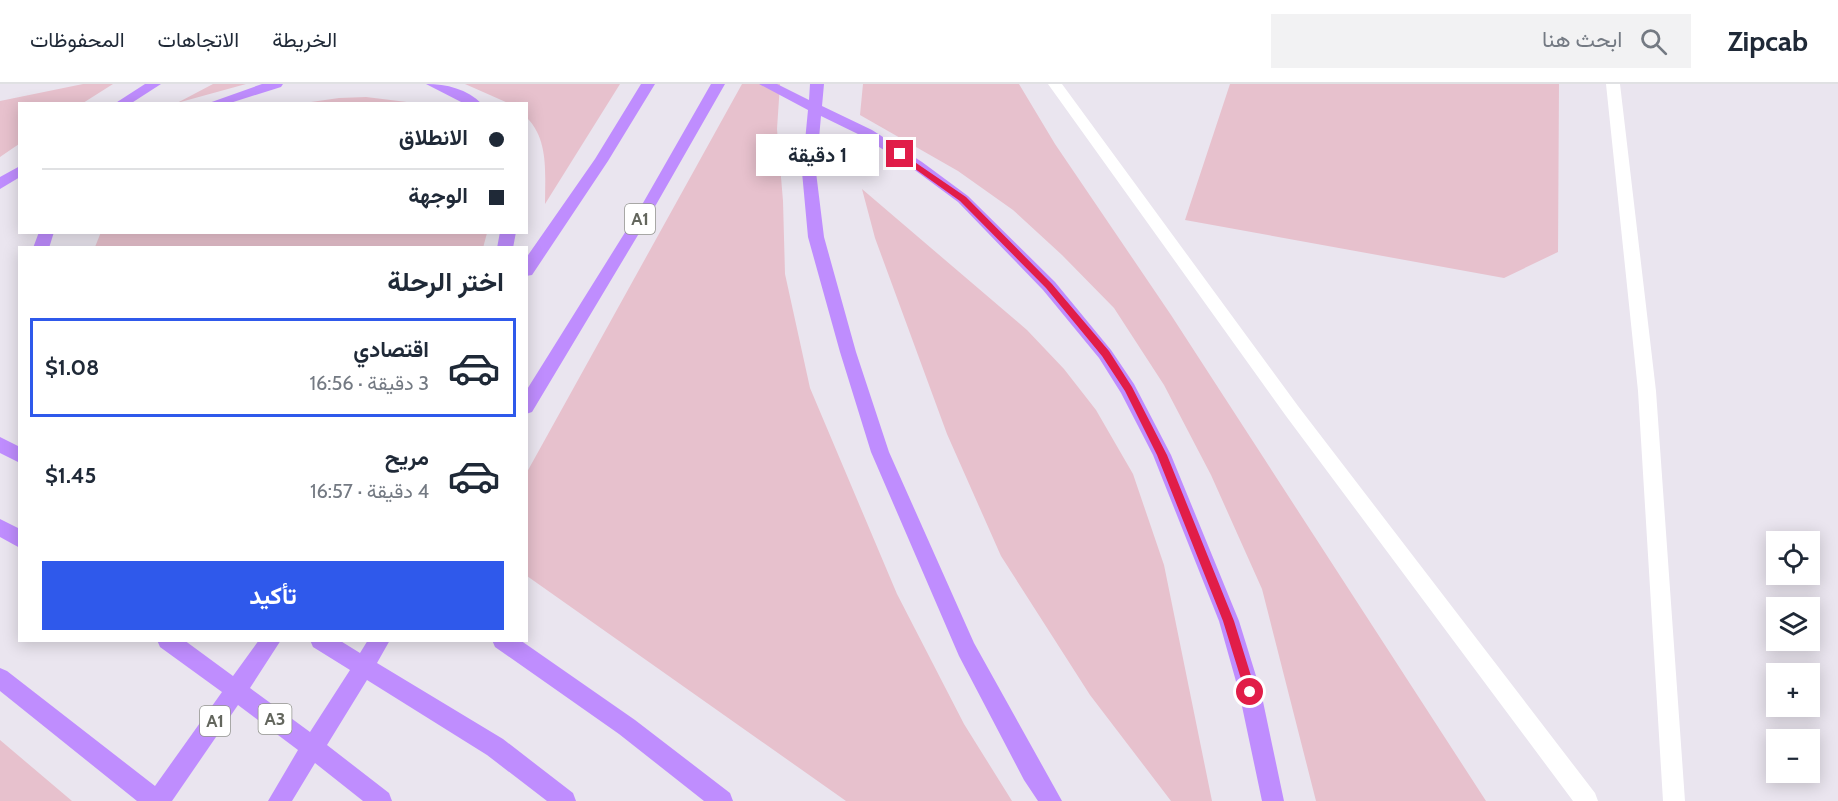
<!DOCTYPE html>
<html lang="ar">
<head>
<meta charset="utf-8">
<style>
	body { margin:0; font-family:Cabin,Vazirmatn,sans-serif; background:#f2f2f3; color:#1f2937; direction:rtl; height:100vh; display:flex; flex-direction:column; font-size:22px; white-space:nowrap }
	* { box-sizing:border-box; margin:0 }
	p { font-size:20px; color:#747a83 }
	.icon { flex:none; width:33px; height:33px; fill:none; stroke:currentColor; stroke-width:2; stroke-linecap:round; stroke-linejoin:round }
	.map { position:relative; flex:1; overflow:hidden; direction:ltr }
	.sheet { position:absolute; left:18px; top:162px; width:510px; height:396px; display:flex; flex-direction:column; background:#fff; border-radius:0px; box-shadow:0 3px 15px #0003; direction:rtl }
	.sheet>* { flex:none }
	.hud { position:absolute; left:18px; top:18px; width:510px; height:132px; border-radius:0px; box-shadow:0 3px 15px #0003; direction:rtl; display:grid; align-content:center; height:132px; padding:0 24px; background:#fff }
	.fabs { position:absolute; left:1766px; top:447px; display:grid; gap:12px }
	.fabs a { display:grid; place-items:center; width:54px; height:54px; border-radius:0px; background:#fff; box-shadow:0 3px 15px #0003; font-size:30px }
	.end { position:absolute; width:27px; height:27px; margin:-14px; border:8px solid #e11d48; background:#fff; box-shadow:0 0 0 3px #fff }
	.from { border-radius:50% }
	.bubble { position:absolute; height:42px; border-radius:0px; background:#fff; box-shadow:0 3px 15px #0003; font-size:20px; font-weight:700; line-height:42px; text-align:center; direction:rtl }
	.hud b { display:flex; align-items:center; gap:21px; height:57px; font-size:22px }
	.hud b+b { border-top:2px solid #e0e1e3 }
	.hud i { width:15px; height:15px; background:#1f2937 }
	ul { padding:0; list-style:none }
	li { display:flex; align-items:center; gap:18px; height:99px; margin:0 12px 9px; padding:0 12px; border:3px solid transparent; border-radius:0px }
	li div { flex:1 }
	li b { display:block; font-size:22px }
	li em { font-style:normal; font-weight:700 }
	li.selected { border-color:#2f59eb }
	li>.icon { width:54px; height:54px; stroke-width:1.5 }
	h2 { padding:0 24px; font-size:27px; line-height:72px }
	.primary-button { display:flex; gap:12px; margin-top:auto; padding:12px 24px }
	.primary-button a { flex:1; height:69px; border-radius:0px; background:#2f59eb; color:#fff; font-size:24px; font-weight:700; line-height:69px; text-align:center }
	header { display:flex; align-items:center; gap:36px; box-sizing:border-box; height:84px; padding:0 30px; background:#fff; border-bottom:2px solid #e0e1e3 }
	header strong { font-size:28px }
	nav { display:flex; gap:33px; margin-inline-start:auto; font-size:21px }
	.search { width:420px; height:54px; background:#f2f2f3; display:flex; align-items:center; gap:15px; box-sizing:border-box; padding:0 21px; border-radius:0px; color:#747a83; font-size:22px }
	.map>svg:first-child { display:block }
	.green { fill:#e7c1cd }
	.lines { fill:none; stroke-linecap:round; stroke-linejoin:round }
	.minor { fill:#fff; fill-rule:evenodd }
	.motorway { fill:#bf8dfe; fill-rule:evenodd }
	.route { fill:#e11d48 }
	.labels { text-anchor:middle; stroke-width:4.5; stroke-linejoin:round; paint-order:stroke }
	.shield { fill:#fff; stroke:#92948e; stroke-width:1.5 }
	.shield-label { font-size:18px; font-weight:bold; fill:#63665d }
</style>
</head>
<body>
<header>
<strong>Zipcab</strong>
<div class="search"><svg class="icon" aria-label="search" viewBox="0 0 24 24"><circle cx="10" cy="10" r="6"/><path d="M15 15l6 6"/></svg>ابحث هنا</div>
<nav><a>الخريطة</a><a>الاتجاهات</a><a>المحفوظات</a></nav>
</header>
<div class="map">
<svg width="1838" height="717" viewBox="0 0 1838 717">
	<rect width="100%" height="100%" fill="#eae5ef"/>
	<path class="green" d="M83 0H113L83 19 20 20 19 60 0 73V17Z
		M213 0H246L177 19Z
		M465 0H620L545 120C545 90 549 56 527 34L526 20 508 19Z
		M742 0H780L777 45 783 117 785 190 810 304 897 510 964 640 1012 717H846L527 492V388Z
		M863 0H1019L1055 60 1171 231 1486 717H1316L1262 505 1211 391 1164 301 1114 224 1062 171 1013 126 958 87 860 31Z
		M1230 0H1559L1558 168 1504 194 1185 136Z
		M366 13 415 19H304L339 14Z
		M862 105 1027 246 1064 285 1096 326 1133 390 1164 481 1212 717H1171L1090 611 1001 472 947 350 875 154Z
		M101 148H487V149L483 164 95 163Z
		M0 656 72 717H0Z"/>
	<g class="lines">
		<path class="minor" d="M1048 0H1062L1298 322 1595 709 1598 717H1573L1286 332Z
			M1606 0H1620L1656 307 1685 717H1663L1638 307Z"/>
		<path class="motorway" d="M145 0H161L130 20H114Z
			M262 0H283L281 3 227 20H206Z
			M426 0C447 0 467 5 482 20H465Z
			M641 0H655L608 77 532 191 526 192V174L595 75Z
			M711 0H725L653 126 532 328 526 330V307L639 126Z
			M759 0H777L809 16 810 0H824L822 22 872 46 922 78 968 112 1055 198 1111 266 1134 300 1171 371 1239 537 1261 608 1284 717H1262L1239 608 1219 537 1153 371 1121 309 1099 274 1043 206 958 118 912 84 862 52 821 32 816 88 824 153 856 268 889 368 974 559 1062 717H1038L1024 696 959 572 871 368 840 268 808 153 802 88 808 26Z
			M20 82V93L0 105V93Z
			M39 148H54L49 164H33Z
			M500 148H516L513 164H497Z
			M0 353 20 363V379L0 369Z
			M0 435 20 445V464L0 453Z
			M157 556H184L233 592 259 556H281L250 604 310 648 350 586 313 563 310 556H339L360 569 368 556H390L377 579 503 655 573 709 576 717H547L487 671 367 596 327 661 389 709 392 717H363L315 679 292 717H268L298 666 238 621 172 717H137L0 607V584L7 587 155 702 222 608 160 563Z
			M492 556H520L635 636 730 709 733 717H704L619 650 495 563Z"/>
	</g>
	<path class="route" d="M900 68 966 113 1052 200 1109 267 1132 303 1167 371 1234 537 1256 608 1254 612 1250 613 1245 608 1223 537 1157 371 1125 307 1102 272 1046 204 960 117 897 72 896 70Z"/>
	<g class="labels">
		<g class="shield">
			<rect x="625" y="120" width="30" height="30" rx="4.5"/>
			<rect x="258.5" y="620" width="33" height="30" rx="4.5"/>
			<rect x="200" y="622" width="30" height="30" rx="4.5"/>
		</g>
		<g class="shield-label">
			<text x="640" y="141">A1</text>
			<text x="275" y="641">A3</text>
			<text x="215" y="643">A1</text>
		</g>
	</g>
</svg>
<div class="fabs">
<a><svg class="icon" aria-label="locate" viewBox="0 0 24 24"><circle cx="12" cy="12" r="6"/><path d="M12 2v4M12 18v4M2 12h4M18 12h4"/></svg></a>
<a><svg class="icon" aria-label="layers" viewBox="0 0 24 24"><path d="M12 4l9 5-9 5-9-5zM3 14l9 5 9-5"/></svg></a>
<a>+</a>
<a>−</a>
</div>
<i class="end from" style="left:1250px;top:608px"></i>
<i class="end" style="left:900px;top:70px"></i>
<div class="bubble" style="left:756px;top:50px;width:123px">1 دقيقة</div>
<div class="hud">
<b><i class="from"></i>الانطلاق</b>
<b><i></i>الوجهة</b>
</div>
<section class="sheet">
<h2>اختر الرحلة</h2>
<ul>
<li class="selected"><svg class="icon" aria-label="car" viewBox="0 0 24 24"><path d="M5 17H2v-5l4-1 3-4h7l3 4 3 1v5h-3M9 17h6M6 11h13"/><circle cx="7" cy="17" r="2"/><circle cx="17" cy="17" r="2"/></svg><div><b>اقتصادي</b><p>3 دقيقة · 16:56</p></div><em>$1.08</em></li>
<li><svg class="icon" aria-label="car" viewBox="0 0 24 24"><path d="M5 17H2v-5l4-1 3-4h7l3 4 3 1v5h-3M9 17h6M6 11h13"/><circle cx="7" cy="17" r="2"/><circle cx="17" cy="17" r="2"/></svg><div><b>مريح</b><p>4 دقيقة · 16:57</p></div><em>$1.45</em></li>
</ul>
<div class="primary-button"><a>تأكيد</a></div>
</section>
</div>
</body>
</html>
